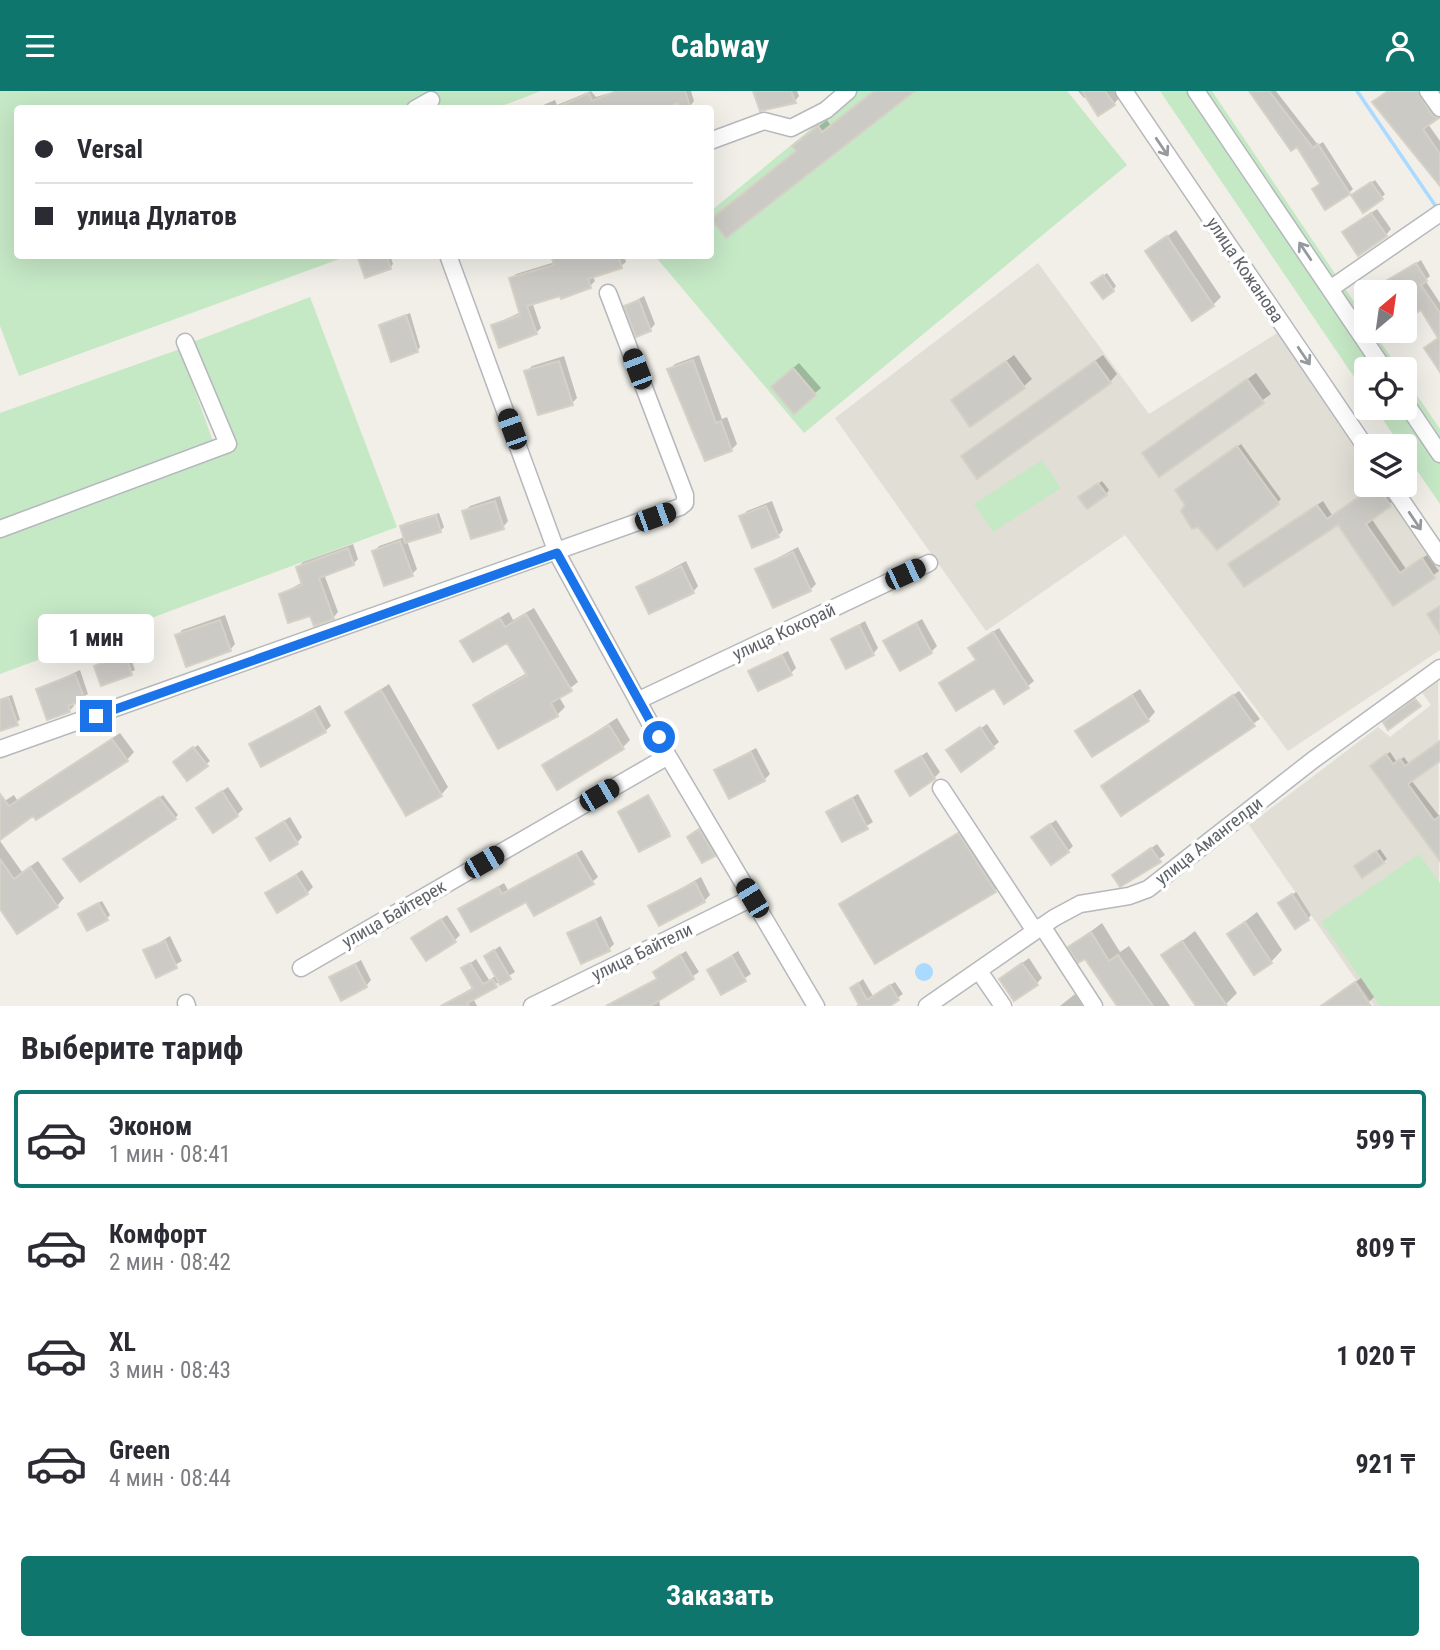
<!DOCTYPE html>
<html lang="ru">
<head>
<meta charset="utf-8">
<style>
	body { margin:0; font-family:"Roboto Condensed",sans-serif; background:#f2f2f3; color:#2b2b33; height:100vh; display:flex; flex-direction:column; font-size:26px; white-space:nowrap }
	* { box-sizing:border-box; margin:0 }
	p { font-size:23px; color:#7c7c81 }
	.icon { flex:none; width:38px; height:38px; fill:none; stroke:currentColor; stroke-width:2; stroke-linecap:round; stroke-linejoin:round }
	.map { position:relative; height:915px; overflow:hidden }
	.side { display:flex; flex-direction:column; background:#fff; flex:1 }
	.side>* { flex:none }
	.top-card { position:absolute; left:14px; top:14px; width:700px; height:154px; border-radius:7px; box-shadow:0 7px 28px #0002; display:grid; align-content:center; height:154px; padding:0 21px; background:#fff }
	.needle { width:46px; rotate:29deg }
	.buttons { position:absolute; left:1354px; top:189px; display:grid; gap:14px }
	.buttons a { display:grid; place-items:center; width:63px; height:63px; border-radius:7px; background:#fff; box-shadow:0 7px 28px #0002; font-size:35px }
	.end { position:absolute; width:32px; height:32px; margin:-16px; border:9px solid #1a73e8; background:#fff; box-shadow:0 0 0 4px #fff }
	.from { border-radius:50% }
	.bubble { position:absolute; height:49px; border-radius:7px; background:#fff; box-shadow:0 7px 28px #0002; font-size:23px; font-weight:700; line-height:49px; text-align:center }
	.car { position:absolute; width:21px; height:42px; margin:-21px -10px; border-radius:9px; box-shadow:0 0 5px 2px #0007; background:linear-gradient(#222 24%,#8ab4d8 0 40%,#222 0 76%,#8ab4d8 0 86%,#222 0) }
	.top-card b { display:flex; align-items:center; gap:24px; height:66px; font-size:26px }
	.top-card b+b { border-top:2px solid #e1e1e2 }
	.top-card i { width:18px; height:18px; background:#2b2b33 }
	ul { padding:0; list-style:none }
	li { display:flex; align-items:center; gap:21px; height:98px; margin:0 14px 10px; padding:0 7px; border:4px solid transparent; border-radius:7px }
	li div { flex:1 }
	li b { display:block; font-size:26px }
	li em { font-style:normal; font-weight:700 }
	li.active { border-color:#0f766e }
	li>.icon { width:63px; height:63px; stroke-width:1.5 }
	h2 { padding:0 21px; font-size:32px; line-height:84px }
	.button { display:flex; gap:14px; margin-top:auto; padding:14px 21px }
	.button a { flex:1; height:80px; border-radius:7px; background:#0f766e; color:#fff; font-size:28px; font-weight:700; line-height:80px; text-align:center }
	header { display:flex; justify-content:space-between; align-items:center; height:91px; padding:0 21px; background:#0f766e; color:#fff; font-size:32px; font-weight:700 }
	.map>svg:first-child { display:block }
	.education { fill:#e1ded6 }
	.green { fill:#c5e8c5 }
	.water { fill:#aadaff }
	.shadow { fill:#0003 }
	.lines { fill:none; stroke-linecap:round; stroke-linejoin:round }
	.stream { stroke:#aadaff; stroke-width:3.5 }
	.building { fill:#cccac5; stroke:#d6d1c6; stroke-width:2 }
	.minor-casing { stroke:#b5b8bc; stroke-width:19 }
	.minor { stroke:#fff; stroke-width:16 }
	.oneway { stroke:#979a9d }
	.route { stroke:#1a73e8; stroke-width:9 }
	.labels { text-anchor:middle; stroke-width:7; stroke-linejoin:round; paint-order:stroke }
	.street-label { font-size:18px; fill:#5f6368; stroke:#fff }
</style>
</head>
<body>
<header><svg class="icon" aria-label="menu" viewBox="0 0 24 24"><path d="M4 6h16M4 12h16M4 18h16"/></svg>Cabway<svg class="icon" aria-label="person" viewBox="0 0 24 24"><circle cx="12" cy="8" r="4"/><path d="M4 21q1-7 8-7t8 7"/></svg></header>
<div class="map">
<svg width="1440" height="915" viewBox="0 0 1440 915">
	<rect width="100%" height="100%" fill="#f1efe8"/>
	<path class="education" d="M1038 172 1149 323 1285 237 1367 357V394H1391L1440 466V559L1288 660 1125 444 986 540 835 327Z
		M1438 588 1440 915H1374L1249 734 1378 636 1390 646 1431 614 1421 600Z"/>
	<path class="green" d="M0 0H541L494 18H398L396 14 387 18H18V164L342 167 19 285 0 235Z
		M857 0H1067L1127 74 804 342 655 165 710 164 711 120Z
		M1160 0H1212L1367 230V240H1373L1399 278H1367V305Z
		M310 206 397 436 0 583V444L234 356 193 251Z
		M180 258 214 353 0 429V322Z
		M1405 287 1440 338V413L1405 362V355H1401L1375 317H1405Z
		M1042 369 1061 397 993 441 974 413Z
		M1419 763 1440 792V915H1380L1321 831Z"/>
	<path class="water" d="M915 881a9 9 0 1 1 18 0a9 9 0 1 1-18 0Z"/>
	<path class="shadow" d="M591 0 596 6 616 0H691L694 10 690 15 679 10 657 18H534L555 9 557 14Z
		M755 0H797L799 5 795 10Z
		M875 0H912L713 128 797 60 794 55 802 48 827 29 831 35Z
		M1078 0H1114L1119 7 1114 13 1087 5 1084 7Z
		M1249 0H1276L1318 54 1323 51 1353 98 1349 102 1322 92 1297 54 1291 58Z
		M1388 0H1424L1440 24 1428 33 1440 50V94Z
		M1375 89 1385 103 1382 106 1357 101Z
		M1377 118 1391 138 1386 144 1350 136Z
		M1176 139 1221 206 1213 214 1147 160Z
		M359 164H390L393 173 390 177Z
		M553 164H624L626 171 621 175 593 185 595 190 590 195 532 211 541 237 536 242 493 234 521 221 511 188 516 183 555 171Z
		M1421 169 1430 185 1425 189 1440 212V239L1405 201H1386L1381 195Z
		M1107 182 1116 195 1113 199 1097 189Z
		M644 205 655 233 650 239 626 215Z
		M410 222 420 256 417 260 381 234Z
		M699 264 722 328 727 326 737 353 731 359 689 321 685 323 669 279 675 273Z
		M1014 264 1032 288 1024 295 953 310Z
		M1103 264 1117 283 1110 291 963 366Z
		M564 265 577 307 572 312 526 281 532 275Z
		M799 272 821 297 794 320 778 290Z
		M1256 282 1271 303 1159 384 1144 362Z
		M1241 353 1281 408 1278 411 1187 414 1180 396Z
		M1102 390 1109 399 1106 403H1084Z
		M1377 394H1385L1395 409 1371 427 1406 478 1427 464 1439 480 1394 513 1338 432 1236 468 1323 410 1332 424Z
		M500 405 508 430 503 436 464 421 470 415Z
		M772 410 783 439 778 445 741 426 747 420Z
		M439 422 444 436 440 440 407 450 417 478 412 483 374 461 379 455 405 446 402 436 405 432Z
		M353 453 358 468 353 473 324 483 338 521 333 527 281 503 303 491 298 476 303 471Z
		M798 456 816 493 810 499 757 478Z
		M686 470 698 495 693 501 638 496Z
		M534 517 578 591 559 606 565 616 557 624 475 614 483 607 527 582 508 550H463L509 521 513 529Z
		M225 524 235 553 230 559 177 545 182 539Z
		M922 528 937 555 931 561 885 550Z
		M865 530 878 557 873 563 833 548Z
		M999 537 1034 590 1028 595 1005 611 995 595 941 592 977 568 976 552Z
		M788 560 796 577 791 582 750 581Z
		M129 561 135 579 102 593 96 576Z
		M80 579 88 603 72 612 74 615 69 620 38 599Z
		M389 593 448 696 441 704 347 621Z
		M1140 598 1155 621 1148 629 1078 640Z
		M1239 600 1260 628 1122 722 1109 690Z
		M12 604 20 629 0 638V608Z
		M320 614 331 635 325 640 252 653Z
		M617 627 630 649 623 656 544 675Z
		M987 633 999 651 993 656 952 657Z
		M120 642 134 661 127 669 34 722 0 747V713L14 704 17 709Z
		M1440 651V668L1411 689 1440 726V767L1376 671 1390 661 1397 671 1404 666 1409 673Z
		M198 654 210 670 188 688 178 668Z
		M756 657 770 683 764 689 716 679Z
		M927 661 940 681 934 687 898 681Z
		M228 696 243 718 237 724 199 717Z
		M858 703 873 731 843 749 828 721Z
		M163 704 178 724 175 727 65 768Z
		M649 704 670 742 640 759 621 720Z
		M290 726 302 746 297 752 258 747Z
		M1056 729 1073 755 1068 760 1039 741Z
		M703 736 717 760 714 764 692 742Z
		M964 738 1000 794 995 799 841 813Z
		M0 750 22 781 38 770 64 807 57 815H0Z
		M1157 753 1165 764 1120 794 1114 784Z
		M1380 758 1387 768 1383 771 1359 772Z
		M582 759 598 786 592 791 527 808 460 818 504 792 508 799Z
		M302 779 313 796 307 802 267 803Z
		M701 786 710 804 704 810 650 815Z
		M1296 801 1311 824 1308 828 1284 809Z
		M102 810 110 824 107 827 83 820Z
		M1257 821 1282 859 1271 871 1229 843Z
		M447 824 460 844 455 849 413 848Z
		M601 825 614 853 609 858 569 843Z
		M1102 832 1120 861 1129 855 1170 915H1119L1085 865 1070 856Z
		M1195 840 1237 902 1224 915H1198L1164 864Z
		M170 845 182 870 157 884 145 860Z
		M500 855 515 881 473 907 477 915H440L474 896 464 877 476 868 489 889 497 884 486 865Z
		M686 860 699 881 659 908 660 915H611L616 909 658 887 655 881 660 876Z
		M738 860 751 883 722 902 709 879Z
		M1029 867 1042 887 1037 892 1001 888Z
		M361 869 371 889 366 895 331 887Z
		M1361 887 1374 906 1368 912 1364 915H1330L1334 906Z
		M863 888 873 905 895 891 903 903 886 915H858L861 912 852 897Z
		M1075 903 1083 915H1060Z"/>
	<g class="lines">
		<path class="stream" d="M1357 0 1437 117"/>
	</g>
	<path class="building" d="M617 0H685L691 18H680L678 12 662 18H553L589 2 592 10Z
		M753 0H791L796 12 760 20Z
		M874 0H915L726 147 711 128 796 60 792 55 818 35 822 41Z
		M1082 0H1105L1115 14 1098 25Z
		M1249 0H1269L1313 57 1318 53 1350 103 1325 119 1312 98 1320 93 1297 56 1291 60Z
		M1388 0H1418L1431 23 1439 27 1423 38 1440 63V95L1372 11Z
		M1371 91 1383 108 1363 122 1351 104Z
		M1371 122 1387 145 1358 165 1342 141Z
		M1167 145 1214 215 1192 230 1145 160Z
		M357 164H386L391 178 365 187Z
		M551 164H618L622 177 588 188 591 197 561 208 560 205 527 215 537 243 499 257 491 234 520 224 509 187 554 174Z
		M1416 172 1427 190 1421 194 1440 222V281L1424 257 1438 247 1421 219 1405 229V201H1383L1379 194Z
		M1103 184 1114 200 1103 208 1091 192Z
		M639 209 651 240 636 246 624 215Z
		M406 224 418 261 391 271 379 234Z
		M693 269 716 332 721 330 732 360 705 370 667 278Z
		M559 270 573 314 538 324 524 280Z
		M1006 270 1025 297 970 336 951 309Z
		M1095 270 1111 292 977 388 961 365Z
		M793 277 816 304 794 323 771 296Z
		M1247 288 1264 312 1159 386 1142 362Z
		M1237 355 1279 413 1217 459 1198 436 1192 438 1181 420 1185 414 1175 399Z
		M1098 392 1107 404 1087 418 1078 406Z
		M1376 394 1391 415 1366 433 1400 482 1422 467 1435 487 1393 515 1338 434 1244 496 1228 473 1317 414 1327 428Z
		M495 410 504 438 471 448 462 420Z
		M766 415 779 446 752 457 739 425Z
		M436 424 441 441 405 452 400 435Z
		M400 450 413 485 384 495 372 460Z
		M348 457 354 474 319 487 334 528 314 535 310 525 288 532 279 503 302 494 296 476Z
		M793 461 811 500 773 517 755 478Z
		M681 475 694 502 649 523 636 496Z
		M1440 515V543L1427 523Z
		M526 523 572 600 551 612 558 625 498 658 473 614 527 584 507 552 473 571 460 550 500 527 505 536Z
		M220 529 231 560 186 576 175 544Z
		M916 532 932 562 900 580 883 550Z
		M859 534 874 564 846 578 831 548Z
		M993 541 1029 597 1004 613 994 597 956 620 939 592 976 569 968 557Z
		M125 563 132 584 101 595 94 575Z
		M782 564 792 584 758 600 748 580Z
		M75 583 85 609 68 615 70 621 47 629 36 598Z
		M381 599 442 705 406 725 345 621Z
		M1132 604 1149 630 1092 666 1075 640Z
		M1233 604 1255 635 1121 725 1101 695Z
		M8 606 18 634 0 640V609Z
		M1415 608 1421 615 1388 639 1383 631Z
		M314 619 326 641 261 676 249 653Z
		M609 634 624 658 557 699 542 674Z
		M980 636 994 657 961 681 946 659Z
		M112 648 128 670 36 729 33 725 0 749V703L9 715Z
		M1440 650V670L1408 693 1434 729 1440 725V770L1370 675 1386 663 1393 673 1400 668 1405 675Z
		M193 656 208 675 187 690 173 671Z
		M751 661 765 690 729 708 714 679Z
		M921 665 935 688 910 705 895 680Z
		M222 700 238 725 213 742 196 717Z
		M648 704 670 745 639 761 618 721Z
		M159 706 176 728 80 791 63 768Z
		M852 707 868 738 842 751 826 721Z
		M284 730 298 753 270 770 256 747Z
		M1050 733 1069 761 1051 774 1031 746Z
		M699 738 715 765 702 772 687 746Z
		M958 742 996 801 875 873 839 813Z
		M1151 757 1161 771 1120 796 1112 784Z
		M1376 760 1384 772 1362 787 1354 775Z
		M576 763 594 793 534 825 526 811 471 841 458 818 498 796 502 803Z
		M0 768 14 788 30 776 58 816 17 843 0 818Z
		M296 784 308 803 277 822 265 802Z
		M695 791 705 811 659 835 648 815Z
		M1292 803 1309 829 1295 838 1278 812Z
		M98 812 108 829 87 840 78 823Z
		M441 828 456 851 426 870 411 847Z
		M595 829 610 860 581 873 567 842Z
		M1245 831 1272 872 1254 884 1227 843Z
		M1091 841 1109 870 1118 864 1153 915H1117L1085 868 1078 872 1068 856Z
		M165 850 177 877 156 887 143 859Z
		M1182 850 1227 915H1196L1161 864Z
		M494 859 511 888 500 894 484 865Z
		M680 864 694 888 650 915H606L657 888 653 881Z
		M732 865 746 890 721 904 707 879Z
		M470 872 483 893 493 888 497 896 467 912 469 915H441L473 898 461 877Z
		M1022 872 1038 894 1014 910 999 888Z
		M355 873 367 896 341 910 329 886Z
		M1355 891 1371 915H1321Z
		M858 892 867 909 890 894 899 909 890 915H857L859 914 850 897Z"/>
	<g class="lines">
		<g class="minor-casing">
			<path id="minor" d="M1124 0 1367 358
				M1196 0 1384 278
				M1428 0 1440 17
				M415 18 431 9
				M710 50 764 30 791 37 826 19 848 0
				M448 164 557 462 668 665 816 915
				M1330 198 1440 122
				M1405 311 1440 363
				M1391 394 1440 466
				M0 438 228 353 185 251
				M639 609 929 472
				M0 658 680 416 685 412V404L608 202
				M941 697 1035 840
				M1042 835 1094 915
				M301 877 668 665
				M979 880 1003 915
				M186 912 187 915
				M532 915 752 807
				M927 915 1054 827 1080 813 1129 805 1148 798 1313 669 1440 577"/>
		</g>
		<use href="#minor" class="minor"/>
	</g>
	<defs><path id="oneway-shaft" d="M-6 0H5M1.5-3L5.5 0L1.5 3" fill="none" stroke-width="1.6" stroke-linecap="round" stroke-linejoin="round" transform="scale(1.75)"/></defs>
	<g class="oneway">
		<use href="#oneway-shaft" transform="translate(1162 56) rotate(56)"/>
		<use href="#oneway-shaft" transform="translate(1305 160) rotate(-124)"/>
		<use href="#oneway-shaft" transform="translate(1304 265) rotate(56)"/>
		<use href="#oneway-shaft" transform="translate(1415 430) rotate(56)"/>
	</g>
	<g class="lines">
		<path class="route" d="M96 625 557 462 659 646"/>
	</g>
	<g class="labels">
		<g class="street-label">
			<text transform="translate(1245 179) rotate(56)" y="6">улица Кожанова</text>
			<text transform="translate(784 541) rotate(-25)" y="6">улица Кокорай</text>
			<text transform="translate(1209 750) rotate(-38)" y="6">улица Амангелди</text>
			<text transform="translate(394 823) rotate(-30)" y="6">улица Байтерек</text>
			<text transform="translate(642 861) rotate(-26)" y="6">улица Байтели</text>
		</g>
	</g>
</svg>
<div class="buttons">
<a><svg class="needle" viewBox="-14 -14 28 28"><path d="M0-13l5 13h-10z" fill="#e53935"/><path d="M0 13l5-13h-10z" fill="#7c7c81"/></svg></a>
<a><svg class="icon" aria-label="locate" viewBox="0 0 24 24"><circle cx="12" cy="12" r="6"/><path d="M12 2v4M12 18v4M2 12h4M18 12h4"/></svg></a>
<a><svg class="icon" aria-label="layers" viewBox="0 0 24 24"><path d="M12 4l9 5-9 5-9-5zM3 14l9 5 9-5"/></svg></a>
</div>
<i class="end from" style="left:659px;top:646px"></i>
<i class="end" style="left:96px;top:625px"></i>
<div class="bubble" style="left:38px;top:523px;width:116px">1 мин</div>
<i class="car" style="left:637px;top:278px;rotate:339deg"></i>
<i class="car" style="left:512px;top:338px;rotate:340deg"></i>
<i class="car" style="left:655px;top:426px;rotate:70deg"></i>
<i class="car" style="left:905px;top:483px;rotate:65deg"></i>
<i class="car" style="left:599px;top:704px;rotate:60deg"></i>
<i class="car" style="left:484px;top:771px;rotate:60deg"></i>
<i class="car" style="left:752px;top:807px;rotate:329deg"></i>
<div class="top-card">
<b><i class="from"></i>Versal</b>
<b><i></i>улица Дулатов</b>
</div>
</div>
<section class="side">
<h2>Выберите тариф</h2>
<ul>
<li class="active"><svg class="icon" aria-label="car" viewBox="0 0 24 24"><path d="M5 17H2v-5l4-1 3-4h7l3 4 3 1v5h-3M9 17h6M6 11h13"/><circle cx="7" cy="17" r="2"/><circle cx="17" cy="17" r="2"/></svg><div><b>Эконом</b><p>1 мин · 08:41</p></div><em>599 ₸</em></li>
<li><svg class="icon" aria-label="car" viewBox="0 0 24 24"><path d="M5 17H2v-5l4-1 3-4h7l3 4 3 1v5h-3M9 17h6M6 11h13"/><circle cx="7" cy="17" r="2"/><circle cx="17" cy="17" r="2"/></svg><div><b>Комфорт</b><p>2 мин · 08:42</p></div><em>809 ₸</em></li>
<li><svg class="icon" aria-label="car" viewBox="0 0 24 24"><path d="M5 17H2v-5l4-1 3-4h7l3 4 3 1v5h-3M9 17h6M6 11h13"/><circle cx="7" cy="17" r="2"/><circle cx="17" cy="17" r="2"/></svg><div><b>XL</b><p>3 мин · 08:43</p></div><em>1 020 ₸</em></li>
<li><svg class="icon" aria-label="car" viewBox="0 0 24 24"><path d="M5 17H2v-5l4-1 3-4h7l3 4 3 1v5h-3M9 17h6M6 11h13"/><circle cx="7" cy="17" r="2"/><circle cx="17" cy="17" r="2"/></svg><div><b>Green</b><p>4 мин · 08:44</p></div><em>921 ₸</em></li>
</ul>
<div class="button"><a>Заказать</a></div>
</section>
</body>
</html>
